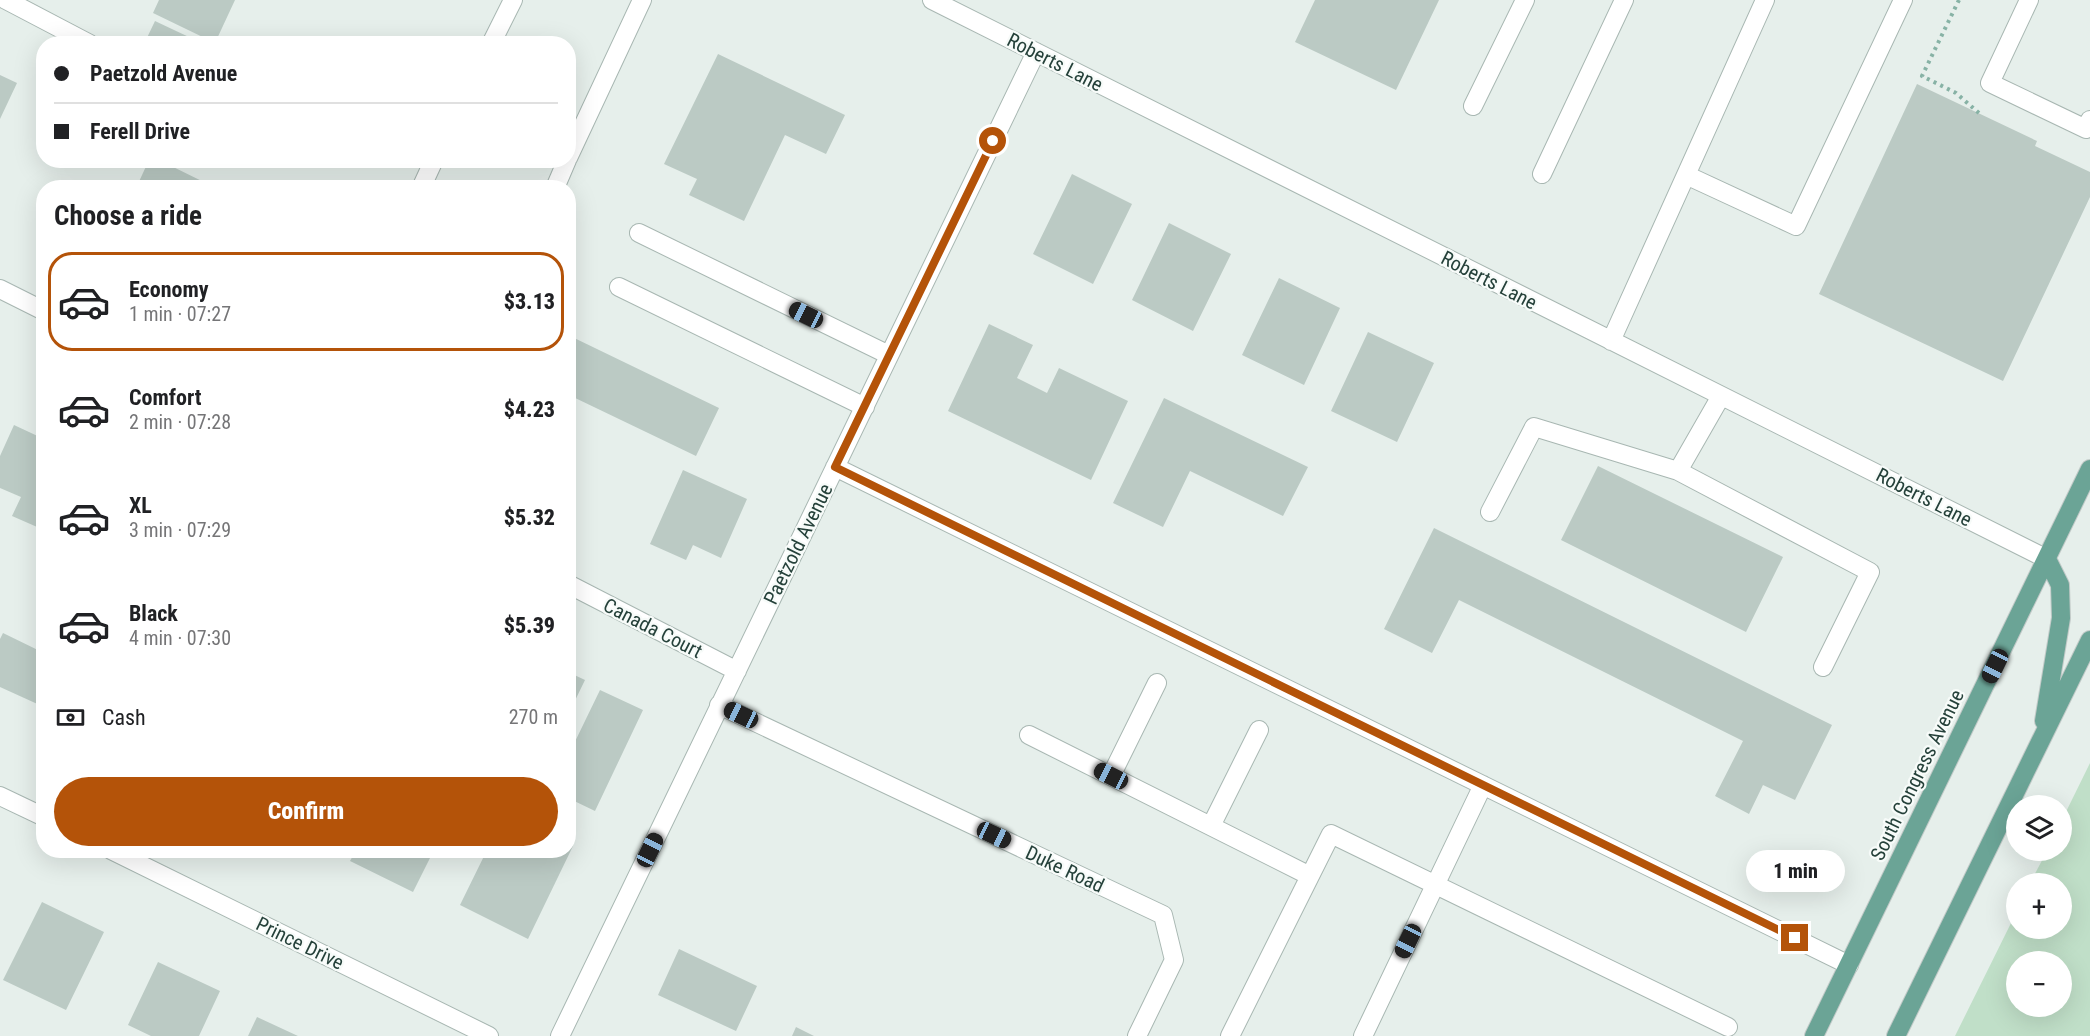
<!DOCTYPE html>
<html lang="en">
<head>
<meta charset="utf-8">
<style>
	body { margin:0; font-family:"Roboto Condensed",sans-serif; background:#f6f6f6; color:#202124; height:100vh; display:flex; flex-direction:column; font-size:22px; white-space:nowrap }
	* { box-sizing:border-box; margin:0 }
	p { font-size:20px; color:#757577 }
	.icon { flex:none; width:33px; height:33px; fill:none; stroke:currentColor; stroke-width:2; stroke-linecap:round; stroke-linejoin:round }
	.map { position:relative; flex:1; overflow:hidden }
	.panel { position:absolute; left:36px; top:180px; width:540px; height:678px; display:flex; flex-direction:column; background:#fff; border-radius:24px; box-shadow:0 6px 24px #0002 }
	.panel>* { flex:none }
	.guide { position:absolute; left:36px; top:36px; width:540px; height:132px; border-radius:24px; box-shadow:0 6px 24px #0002; display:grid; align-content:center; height:132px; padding:0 18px; background:#fff }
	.buttons { position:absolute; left:2006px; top:795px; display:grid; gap:12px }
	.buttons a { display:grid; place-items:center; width:66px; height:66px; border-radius:50%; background:#fff; box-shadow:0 6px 24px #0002; font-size:30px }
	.end { position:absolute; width:27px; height:27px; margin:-14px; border:8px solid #b45309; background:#fff; box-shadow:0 0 0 3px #fff }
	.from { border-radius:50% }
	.bubble { position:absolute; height:42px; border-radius:21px; background:#fff; box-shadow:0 6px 24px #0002; font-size:20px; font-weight:800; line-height:42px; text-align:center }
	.car { position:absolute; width:18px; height:36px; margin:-18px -9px; border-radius:8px; box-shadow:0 0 4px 2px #0007; background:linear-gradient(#222 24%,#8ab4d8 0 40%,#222 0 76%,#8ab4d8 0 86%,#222 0) }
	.guide b { display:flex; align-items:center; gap:21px; height:57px; font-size:22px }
	.guide b+b { border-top:2px solid #e0e0e0 }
	.guide i { width:15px; height:15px; background:#202124 }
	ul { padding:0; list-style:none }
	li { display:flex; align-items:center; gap:18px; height:99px; margin:0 12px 9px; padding:0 6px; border:3px solid transparent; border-radius:24px }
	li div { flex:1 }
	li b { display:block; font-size:22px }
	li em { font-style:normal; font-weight:800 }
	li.current { border-color:#b45309 }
	li>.icon { width:54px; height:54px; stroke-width:1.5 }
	h2 { padding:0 18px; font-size:27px; line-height:72px }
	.pay { display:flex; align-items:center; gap:15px; height:66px; padding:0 18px; font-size:22px }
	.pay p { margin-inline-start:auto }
	.button { display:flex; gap:12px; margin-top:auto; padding:12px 18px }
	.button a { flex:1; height:69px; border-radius:36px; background:#b45309; color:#fff; font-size:24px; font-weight:800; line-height:69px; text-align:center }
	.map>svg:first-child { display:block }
	.green { fill:#c0dfc8; fill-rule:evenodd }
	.building { fill:#bbcac4 }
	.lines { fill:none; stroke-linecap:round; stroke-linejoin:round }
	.minor-casing { stroke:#a8b7b2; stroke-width:20 }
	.major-casing { stroke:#c2cac8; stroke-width:20 }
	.path { stroke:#87b2a5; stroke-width:4; stroke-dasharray:3 4.5; stroke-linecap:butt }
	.minor { stroke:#fff; stroke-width:18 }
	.major { stroke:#6ba496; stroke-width:18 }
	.route { stroke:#b45309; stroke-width:8 }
	.labels { text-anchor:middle; stroke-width:4.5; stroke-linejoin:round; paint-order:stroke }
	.street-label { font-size:20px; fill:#25413a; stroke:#f7fbf9 }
</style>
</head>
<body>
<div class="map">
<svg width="2090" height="1036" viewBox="0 0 2090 1036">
	<rect width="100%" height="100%" fill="#e6efeb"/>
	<path class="green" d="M2090 763V1036H1955L2016 913V928H2061V884L2030 883 2047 851 2061 850V822ZM2016 962H2061V1006H2016Z"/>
	<path class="building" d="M159 0H235L215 43 153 13Z
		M1315 0H1439L1396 90 1295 42Z
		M155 21 174 30 204 44H144Z
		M718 54 845 115 826 154 785 135 744 221 689 195 697 179 664 164Z
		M0 75 17 83 0 119Z
		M1917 84 2037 141 2035 146 2090 172V197L2003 381 1819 294Z
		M149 160H159L216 188H136Z
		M1072 174 1132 204 1093 284 1033 254Z
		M1169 223 1231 254 1193 331 1132 300Z
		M1279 278 1340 308 1304 385 1242 355Z
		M989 324 1033 345 1017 378 1047 393 1059 368 1128 401 1091 480 948 411Z
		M1368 332 1434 363 1397 442 1331 411Z
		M568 335 719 408 696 456 571 396 568 401Z
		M1164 398 1308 467 1283 516 1190 471 1163 527 1113 503Z
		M14 425 44 439V530L12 516 21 497 0 488V456Z
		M1598 466 1783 557 1746 632 1561 540Z
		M683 470 747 499 721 558 693 545 686 560 650 544Z
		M1434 528 1832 725 1795 800 1763 785 1749 814 1715 796 1743 741 1459 600 1432 653 1384 629Z
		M3 633 44 653V707L0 687V639Z
		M568 672 585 680 568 715Z
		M600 690 643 710 595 811 568 798V756Z
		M568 844 573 846 528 939 460 905 487 850 507 858 511 850H568Z
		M356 850H434L413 892 350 861Z
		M42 902 104 932 66 1010 3 980Z
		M679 949 757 986 736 1031 658 995Z
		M158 962 220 991 199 1036H151L128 1025Z
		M257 1017 298 1036H248Z
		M796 1027 814 1036H792Z"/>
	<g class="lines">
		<g class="minor-casing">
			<path id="minor" d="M6 0 90 44
				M932 0 2047 559
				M2029 0 1990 83 2086 129 2090 120
				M491 44 513 0
				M1473 106 1525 0
				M568 158 642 0
				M1542 174 1624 0
				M1686 175 1796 226 1903 0
				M426 188 422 186 434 160
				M555 188 567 160
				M639 233 889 355
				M619 287 865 407
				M0 289 44 311
				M1611 341 1765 0
				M835 467 1849 965
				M1678 471 1870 572 1823 667
				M1490 512 1534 427 1678 471 1721 396
				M568 584 737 671
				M719 705 1163 915 1174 960 1137 1036
				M1029 735 1310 876
				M1111 776 1157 683
				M0 796 44 817
				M1211 826 1259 730
				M111 850 489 1036
				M560 1036 1036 52
				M1230 1036 1331 834 1728 1027
				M1363 1036 1483 785"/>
		</g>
		<g class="major-casing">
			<path id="major" d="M2044 721 2061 618 2060 585 2047 559
				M1814 1036 2090 469
				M1896 1036 2090 640"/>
		</g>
		<path class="path" d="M1959 0 1922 76 1956 93 1980 114"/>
		<use href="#minor" class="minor"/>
		<use href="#major" class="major"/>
	</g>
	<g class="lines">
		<path class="route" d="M993 141 835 467 1795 938"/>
	</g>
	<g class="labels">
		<g class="street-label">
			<text transform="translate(1055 62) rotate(27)" y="7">Roberts Lane</text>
			<text transform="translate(1489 280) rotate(27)" y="7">Roberts Lane</text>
			<text transform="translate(1924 497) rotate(27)" y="7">Roberts Lane</text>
			<text transform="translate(798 544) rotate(-64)" y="7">Paetzold Avenue</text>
			<text transform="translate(653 628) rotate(27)" y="7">Canada Court</text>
			<text transform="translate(1917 775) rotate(-64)" y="7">South Congress Avenue</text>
			<text transform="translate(1065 869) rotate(25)" y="7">Duke Road</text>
			<text transform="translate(300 943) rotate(26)" y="7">Prince Drive</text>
		</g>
	</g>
</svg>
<div class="buttons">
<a><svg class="icon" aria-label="layers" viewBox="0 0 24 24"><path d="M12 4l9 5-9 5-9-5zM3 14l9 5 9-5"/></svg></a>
<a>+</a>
<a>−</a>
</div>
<i class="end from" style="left:993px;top:141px"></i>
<i class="end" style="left:1795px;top:938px"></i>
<div class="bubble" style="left:1746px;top:850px;width:99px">1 min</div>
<i class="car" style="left:806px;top:315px;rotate:296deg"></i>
<i class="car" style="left:1995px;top:666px;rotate:206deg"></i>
<i class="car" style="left:741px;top:715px;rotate:295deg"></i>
<i class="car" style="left:1111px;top:776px;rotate:297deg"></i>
<i class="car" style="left:994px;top:835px;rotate:115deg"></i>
<i class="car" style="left:650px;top:850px;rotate:26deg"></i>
<i class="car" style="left:1408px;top:941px;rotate:206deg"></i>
<div class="guide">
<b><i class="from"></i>Paetzold Avenue</b>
<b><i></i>Ferell Drive</b>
</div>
<section class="panel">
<h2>Choose a ride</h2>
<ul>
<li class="current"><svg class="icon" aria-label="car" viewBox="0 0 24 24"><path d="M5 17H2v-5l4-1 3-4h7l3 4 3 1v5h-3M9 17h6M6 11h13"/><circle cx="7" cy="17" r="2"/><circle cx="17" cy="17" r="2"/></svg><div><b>Economy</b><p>1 min · 07:27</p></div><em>$3.13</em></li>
<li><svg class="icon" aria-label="car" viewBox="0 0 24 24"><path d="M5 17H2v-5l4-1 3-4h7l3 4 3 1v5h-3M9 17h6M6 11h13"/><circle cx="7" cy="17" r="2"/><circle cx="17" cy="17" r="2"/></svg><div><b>Comfort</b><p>2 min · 07:28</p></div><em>$4.23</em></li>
<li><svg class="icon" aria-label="car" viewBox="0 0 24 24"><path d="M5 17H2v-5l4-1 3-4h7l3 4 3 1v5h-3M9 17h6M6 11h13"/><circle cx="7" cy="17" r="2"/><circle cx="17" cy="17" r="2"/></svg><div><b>XL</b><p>3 min · 07:29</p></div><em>$5.32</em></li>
<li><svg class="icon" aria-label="car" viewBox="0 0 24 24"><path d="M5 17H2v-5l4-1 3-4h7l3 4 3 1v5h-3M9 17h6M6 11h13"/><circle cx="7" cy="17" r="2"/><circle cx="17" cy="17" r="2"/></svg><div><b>Black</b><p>4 min · 07:30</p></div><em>$5.39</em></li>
</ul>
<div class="pay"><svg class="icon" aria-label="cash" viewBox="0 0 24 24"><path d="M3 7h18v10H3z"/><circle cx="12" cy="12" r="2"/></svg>Cash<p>270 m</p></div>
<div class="button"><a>Confirm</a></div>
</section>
</div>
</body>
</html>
